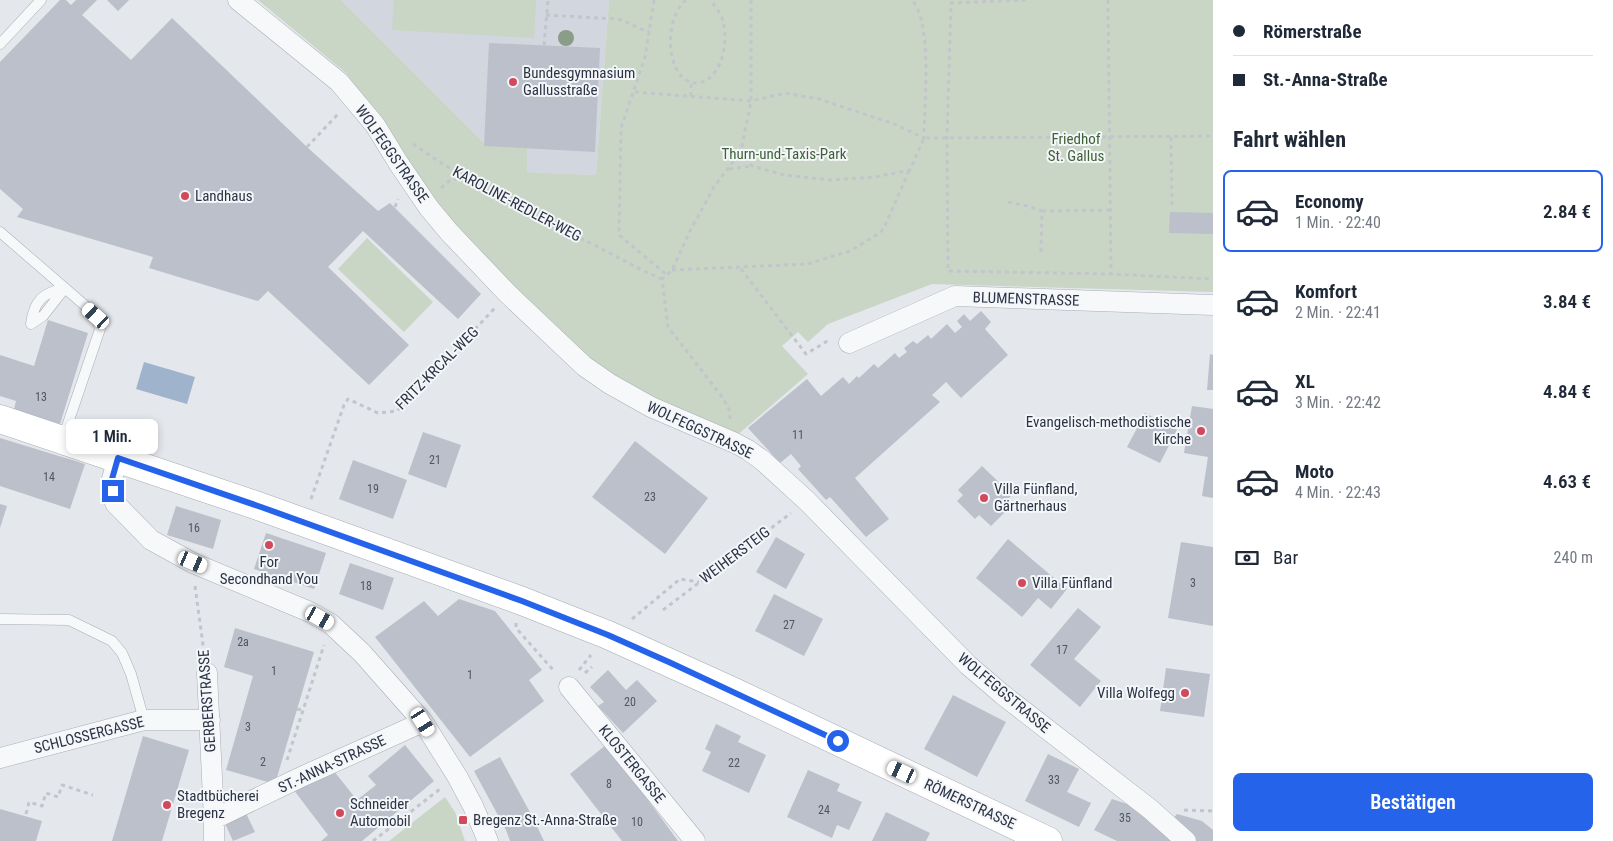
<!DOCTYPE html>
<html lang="de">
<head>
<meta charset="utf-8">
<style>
	body { margin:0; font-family:"Roboto Condensed",sans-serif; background:#f2f2f3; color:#1f2937; height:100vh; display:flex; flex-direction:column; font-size:19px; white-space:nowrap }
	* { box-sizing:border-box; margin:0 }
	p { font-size:16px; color:#747a83 }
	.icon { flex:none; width:28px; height:28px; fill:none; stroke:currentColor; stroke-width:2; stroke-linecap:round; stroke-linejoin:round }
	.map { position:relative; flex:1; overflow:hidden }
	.sheet { display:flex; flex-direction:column; background:#fff; width:400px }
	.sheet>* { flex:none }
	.banner { display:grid; align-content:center; height:110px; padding:0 20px; background:#fff }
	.end { position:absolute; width:22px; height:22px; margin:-11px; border:6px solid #2563eb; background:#fff; box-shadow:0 0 0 2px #fff }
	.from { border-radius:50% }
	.bubble { position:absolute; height:35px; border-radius:8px; background:#fff; box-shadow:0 2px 8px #0003; font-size:16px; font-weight:600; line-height:35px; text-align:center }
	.car { position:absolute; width:15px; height:30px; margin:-15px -8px; border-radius:6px; box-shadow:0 0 4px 1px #0007; background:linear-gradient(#fff 24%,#345 0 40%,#fff 0 76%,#345 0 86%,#fff 0) }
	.banner b { display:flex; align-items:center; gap:18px; height:48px; font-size:19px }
	.banner b+b { border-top:1px solid #e0e1e3 }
	.banner i { width:12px; height:12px; background:#1f2937 }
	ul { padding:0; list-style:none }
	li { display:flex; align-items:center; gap:15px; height:82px; margin:0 10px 8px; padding:0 10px; border:2px solid transparent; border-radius:8px }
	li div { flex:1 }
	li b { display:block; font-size:19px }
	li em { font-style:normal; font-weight:600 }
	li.selected { border-color:#2563eb }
	li>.icon { width:45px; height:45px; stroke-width:1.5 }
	h2 { padding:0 20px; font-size:22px; line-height:60px }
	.pay { display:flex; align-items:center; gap:12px; height:55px; padding:0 20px; font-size:19px }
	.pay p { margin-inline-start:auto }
	.cta { display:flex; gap:10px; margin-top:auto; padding:10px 20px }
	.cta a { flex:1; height:58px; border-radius:8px; background:#2563eb; color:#fff; font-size:20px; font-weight:600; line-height:58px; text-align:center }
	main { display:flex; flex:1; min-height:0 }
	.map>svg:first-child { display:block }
	.built { fill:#d2d6de }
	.green { fill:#c9d6c5 }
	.water { fill:#9fb4cc }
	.building { fill:#bbc0ca }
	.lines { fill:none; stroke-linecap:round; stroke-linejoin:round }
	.service-casing { stroke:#a9aeb7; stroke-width:11 }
	.minor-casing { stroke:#a9aeb7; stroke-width:21 }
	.primary-casing { stroke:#a3abb8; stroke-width:29 }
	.path { stroke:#c2c5cb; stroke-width:3; stroke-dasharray:4 4; stroke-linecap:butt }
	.service { stroke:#f7f8fa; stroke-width:10 }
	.minor { stroke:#f7f8fa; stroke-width:20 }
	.primary { stroke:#fff; stroke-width:28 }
	.tree { fill:#899d89 }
	.route { stroke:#2563eb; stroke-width:6 }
	.poi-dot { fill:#d1495b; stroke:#f4f6f9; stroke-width:2 }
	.labels { text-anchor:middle; stroke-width:4; stroke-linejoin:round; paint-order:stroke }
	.number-label { font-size:12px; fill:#4f5766 }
	.poi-label { font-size:15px; fill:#2b3445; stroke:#f4f6f9; text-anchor:start }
	.park-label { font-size:15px; fill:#3f6138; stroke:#f4f6f9 }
	.street-label { font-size:15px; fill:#2b3445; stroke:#f4f6f9 }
</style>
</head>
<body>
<main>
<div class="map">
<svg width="1213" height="841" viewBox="0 0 1213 841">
	<rect width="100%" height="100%" fill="#e4e7ec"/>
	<path class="built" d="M341 0H609L596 175 527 172V148L487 146Z"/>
	<path class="green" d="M258 0H341L487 146 527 148V172L596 175 609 0H1213V292L932 284 828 324 808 342 798 332 782 346 808 374 735 437 621 380 595 363 510 291 439 206 346 73Z
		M394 0H536L534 38 392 30Z
		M367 238 433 302 404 332 338 269Z
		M445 797 455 812 465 841H389Z"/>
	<path class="water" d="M144 362 195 377 187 404 136 389Z"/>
	<path class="building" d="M60 0H66L71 5 76 0H97L82 15 131 60 172 18 307 147 378 211 390 203 481 294 458 319 363 231 328 267 409 345 369 385 268 291 258 301 149 268 153 257 17 217 23 209 0 189V62Z
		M107 0H129L118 11Z
		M489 43 600 48 595 152 484 146Z
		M1170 212 1213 213V234L1169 233Z
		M981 311 991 322 985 329 1008 355 961 398 946 382 932 395 940 402 855 478 889 519 866 537 830 497 826 500 798 469 801 466 791 454 780 463 748 428 807 379 821 396 843 377 849 384 857 376 859 378 874 364 878 368 895 353 899 358 907 352 904 348 913 341 917 344 928 335 931 339 947 324 955 333 962 327 957 321 964 314 970 321Z
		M48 320 88 333 60 424 14 409 16 401 0 396V355L34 366Z
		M1210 354 1213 355V390H1207Z
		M1192 406 1213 409V498L1202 496 1208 457 1184 453Z
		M1145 413 1177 430 1160 463 1127 447Z
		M423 432 461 445 446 488 408 474Z
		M0 438 85 464 70 509 0 486Z
		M635 441 708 498 665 554 592 497Z
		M353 460 407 480 393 519 339 499Z
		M982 466 1012 495 1003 504 1008 509 991 526 979 515 975 519 957 501 963 495 958 490Z
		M0 504 7 506 0 528Z
		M176 506 221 520 213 549 167 535Z
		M266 533 326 553 314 589 254 569Z
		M776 537 805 554 786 589 756 572Z
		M1008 539 1067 589 1051 609 1038 598 1022 617 976 578Z
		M1181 542 1213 547V626L1168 618Z
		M350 563 394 578 383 610 339 594Z
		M774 594 823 619 804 656 755 631Z
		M459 599 495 611 542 670 529 680 544 701 470 757 375 637 424 601 438 616Z
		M1078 608 1101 627 1074 659 1101 681 1080 707 1030 665Z
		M235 628 314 652 275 784 226 770 253 676 224 667Z
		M1166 668 1210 674 1204 717 1160 711Z
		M608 670 626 690 637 680 657 701 623 733 598 706 604 702 590 687Z
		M953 695 1006 722 977 777 924 749Z
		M716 724 741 736 738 742 766 755 749 793 702 771 711 752 705 749Z
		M143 736 189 750 162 841H112Z
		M607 744 678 841H622L570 774Z
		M405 745 434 781 362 841H321L328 835 293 789 333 770 357 800 376 785 368 776Z
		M1048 754 1079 769 1067 792 1091 803 1079 827 1025 801Z
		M500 757 532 816 544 841H510L506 830 474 771Z
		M808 770 840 784 837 791 862 802 849 830 837 825 832 838 787 817Z
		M1112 799 1136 807 1176 841H1117L1094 830Z
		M0 809 42 821 36 841H0Z
		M245 811 255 832 233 841 224 821Z
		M886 812 930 833 926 841H872Z
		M1177 814 1202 821 1213 830V841H1191L1169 824Z"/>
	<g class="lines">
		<g class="service-casing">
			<path id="service" d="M0 44 41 0
				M0 232 96 315 100 329 63 438
				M31 324C34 301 42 293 65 288
				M31 324 43 316 65 288
				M0 619 69 620 112 641 122 653 131 674 144 720"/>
		</g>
		<g class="minor-casing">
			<path id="minor" d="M238 0 339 82 375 125 399 164 429 208 449 232 508 294 584 366 610 384 651 407 735 443 748 450 762 460 807 501 968 665 1003 695 1150 809 1186 841
				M849 343 955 296 1213 305
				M118 458 112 479 115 503 151 540 193 563 310 612 331 624 362 653 423 722 457 776 473 806 488 841
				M207 673 214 819V841
				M569 687 695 841
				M0 758 144 720H210
				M214 819 299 778 423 722"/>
		</g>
		<g class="primary-casing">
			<path id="primary" d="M0 419 261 507 522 601 608 635 734 692 1048 841"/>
		</g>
		<path class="path" d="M654 0 645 57 621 128 619 235 667 275
			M686 0C667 17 665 58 682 77 684 79 688 81 691 83 695 83 700 83 703 82 724 72 728 40 723 21 721 13 715 6 710 0
			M751 0V101L741 151 752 166 784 175 831 180 875 177 910 170 924 138 1213 136
			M1026 0 951 3 947 138 948 271 1111 274 1213 279
			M1108 0 1111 274
			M546 15 617 19C629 21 637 30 649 31
			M544 45 548 0
			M635 92 751 101 785 93 819 99 894 124 924 138C924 106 933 23 912 0
			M691 96V83
			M1171 137 1172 206
			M413 144C469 183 529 213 590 243 615 255 637 269 662 279
			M307 147 339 113
			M729 169 752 166
			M441 188 449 181 464 177
			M1008 202 1027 206 1042 211 1041 252
			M395 207 398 199
			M1042 211 1111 210
			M741 269 806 354 829 340
			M672 270 807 264 850 251 880 233 884 228 909 171
			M730 419V411L723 398 668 327 662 279 672 270 690 231 714 187 741 151
			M311 499 344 405 348 399 378 413 397 411 495 308
			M195 586 204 652
			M663 610 791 513
			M632 619 680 579 699 582
			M516 623V628L555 672
			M579 670 591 655
			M585 673 592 667
			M297 709 303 710
			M287 760 324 645
			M1184 810 1213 811
			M26 814 29 802 42 806 46 793 58 797 62 785 93 795
			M373 841 440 789"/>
		<use href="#service" class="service"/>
		<use href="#minor" class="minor"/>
		<use href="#primary" class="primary"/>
	</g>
	<circle class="tree" cx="566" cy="38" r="8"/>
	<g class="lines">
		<path class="route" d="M113 491 112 479 118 458 261 507 522 601 608 635 671 663 838 741"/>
	</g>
	<g class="poi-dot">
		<circle cx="513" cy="82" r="5"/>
		<circle cx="185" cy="196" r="5"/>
		<circle cx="1201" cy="431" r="5"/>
		<circle cx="984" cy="498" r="5"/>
		<circle cx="269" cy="545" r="5"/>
		<circle cx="1022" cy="583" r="5"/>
		<circle cx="1185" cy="693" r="5"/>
		<circle cx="167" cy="805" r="5"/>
		<circle cx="340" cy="813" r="5"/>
		<rect x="458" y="815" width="10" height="10" rx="2.5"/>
	</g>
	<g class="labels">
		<g class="number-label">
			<text x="41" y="401">13</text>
			<text x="798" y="439">11</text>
			<text x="435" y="464">21</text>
			<text x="49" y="481">14</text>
			<text x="373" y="493">19</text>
			<text x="650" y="501">23</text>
			<text x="194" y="532">16</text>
			<text x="1193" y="587">3</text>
			<text x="366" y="590">18</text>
			<text x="789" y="629">27</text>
			<text x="243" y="646">2a</text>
			<text x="1062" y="654">17</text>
			<text x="274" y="675">1</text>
			<text x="470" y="679">1</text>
			<text x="630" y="706">20</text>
			<text x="248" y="731">3</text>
			<text x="263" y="766">2</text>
			<text x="734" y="767">22</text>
			<text x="1054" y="784">33</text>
			<text x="609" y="788">8</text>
			<text x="824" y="814">24</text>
			<text x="1125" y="822">35</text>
			<text x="637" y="826">10</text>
		</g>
		<g class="poi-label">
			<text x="523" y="78">Bundesgymnasium<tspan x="523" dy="17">Gallusstraße</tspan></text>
			<text x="195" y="201">Landhaus</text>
			<text x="1191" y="427" text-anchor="end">Evangelisch-methodistische<tspan x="1191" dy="17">Kirche</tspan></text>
			<text x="994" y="494">Villa Fünfland,<tspan x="994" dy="17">Gärtnerhaus</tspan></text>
			<text x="269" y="567" text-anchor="middle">For<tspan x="269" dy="17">Secondhand You</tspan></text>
			<text x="1032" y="588">Villa Fünfland</text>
			<text x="1175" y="698" text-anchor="end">Villa Wolfegg</text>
			<text x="177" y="801">Stadtbücherei<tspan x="177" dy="17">Bregenz</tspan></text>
			<text x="350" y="809">Schneider<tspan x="350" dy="17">Automobil</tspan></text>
			<text x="473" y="825">Bregenz St.-Anna-Straße</text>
		</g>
		<g class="park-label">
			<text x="1076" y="144">Friedhof<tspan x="1076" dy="17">St. Gallus</tspan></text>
			<text x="784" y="159">Thurn-und-Taxis-Park</text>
		</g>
		<g class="street-label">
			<text transform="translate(392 154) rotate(55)" y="5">WOLFEGGSTRASSE</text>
			<text transform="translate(517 204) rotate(28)" y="5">KAROLINE-REDLER-WEG</text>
			<text transform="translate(1026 299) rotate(2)" y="5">BLUMENSTRASSE</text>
			<text transform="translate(437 368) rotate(-45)" y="5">FRITZ-KRCAL-WEG</text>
			<text transform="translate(700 430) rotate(25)" y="5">WOLFEGGSTRASSE</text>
			<text transform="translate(735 555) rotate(-37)" y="5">WEIHERSTEIG</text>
			<text transform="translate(1004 693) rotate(40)" y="5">WOLFEGGSTRASSE</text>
			<text transform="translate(207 701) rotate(-94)" y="5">GERBERSTRASSE</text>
			<text transform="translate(89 735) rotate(-14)" y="5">SCHLOSSERGASSE</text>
			<text transform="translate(332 764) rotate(-25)" y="5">ST.-ANNA-STRASSE</text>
			<text transform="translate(632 764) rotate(51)" y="5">KLOSTERGASSE</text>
			<text transform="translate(970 804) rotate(25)" y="5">RÖMERSTRASSE</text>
		</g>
	</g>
</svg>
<i class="end from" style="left:838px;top:741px"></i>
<i class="end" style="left:113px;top:491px"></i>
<div class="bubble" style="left:66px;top:419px;width:92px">1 Min.</div>
<i class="car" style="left:96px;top:316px;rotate:312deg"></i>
<i class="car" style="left:193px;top:562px;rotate:113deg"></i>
<i class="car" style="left:320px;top:618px;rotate:119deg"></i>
<i class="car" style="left:423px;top:722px;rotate:148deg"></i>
<i class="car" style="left:902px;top:772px;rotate:295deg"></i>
</div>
<section class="sheet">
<div class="banner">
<b><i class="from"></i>Römerstraße</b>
<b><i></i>St.-Anna-Straße</b>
</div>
<h2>Fahrt wählen</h2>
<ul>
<li class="selected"><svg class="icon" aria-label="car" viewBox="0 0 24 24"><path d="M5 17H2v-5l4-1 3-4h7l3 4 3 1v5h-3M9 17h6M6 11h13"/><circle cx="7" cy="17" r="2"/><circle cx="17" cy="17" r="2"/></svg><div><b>Economy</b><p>1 Min. · 22:40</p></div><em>2.84 €</em></li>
<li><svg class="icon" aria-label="car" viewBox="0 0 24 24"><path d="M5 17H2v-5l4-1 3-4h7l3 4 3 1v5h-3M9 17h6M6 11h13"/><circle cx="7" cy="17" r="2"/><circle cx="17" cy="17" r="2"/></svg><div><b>Komfort</b><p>2 Min. · 22:41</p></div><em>3.84 €</em></li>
<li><svg class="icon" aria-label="car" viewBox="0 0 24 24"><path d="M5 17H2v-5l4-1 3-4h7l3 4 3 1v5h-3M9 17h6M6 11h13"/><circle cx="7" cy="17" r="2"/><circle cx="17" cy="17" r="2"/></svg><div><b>XL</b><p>3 Min. · 22:42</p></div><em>4.84 €</em></li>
<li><svg class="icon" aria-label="car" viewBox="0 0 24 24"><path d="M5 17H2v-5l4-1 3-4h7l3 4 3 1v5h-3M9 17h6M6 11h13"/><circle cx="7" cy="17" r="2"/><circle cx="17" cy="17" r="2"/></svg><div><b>Moto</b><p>4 Min. · 22:43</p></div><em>4.63 €</em></li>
</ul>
<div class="pay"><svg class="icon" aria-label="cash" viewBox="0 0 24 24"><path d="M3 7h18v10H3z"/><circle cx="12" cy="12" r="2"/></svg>Bar<p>240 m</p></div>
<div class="cta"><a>Bestätigen</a></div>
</section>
</main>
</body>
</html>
